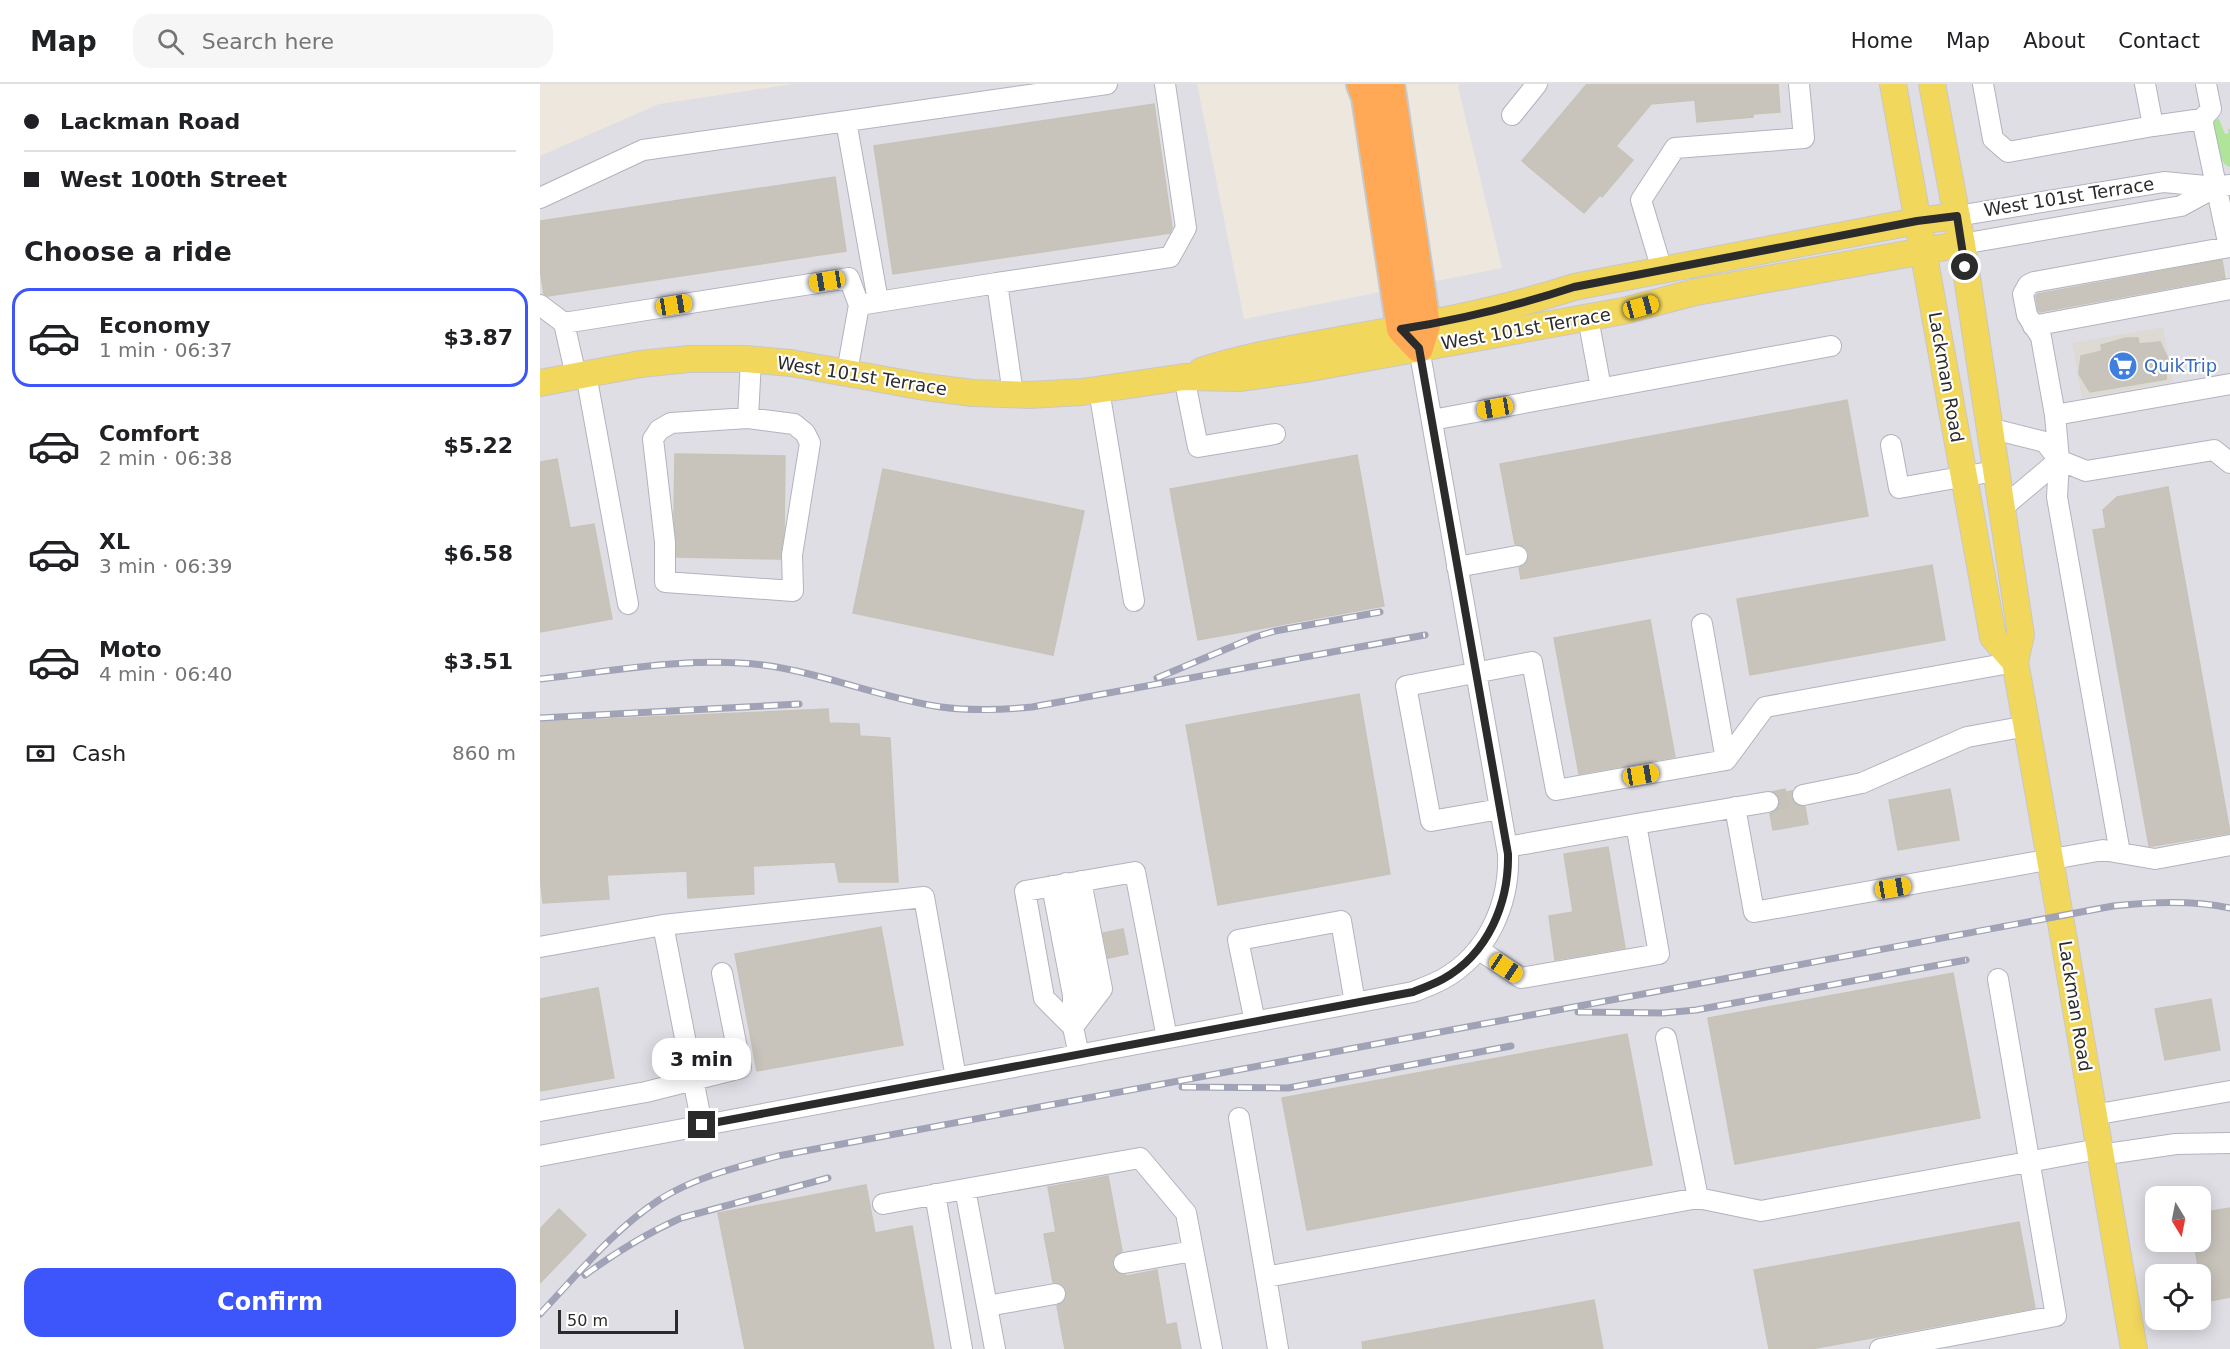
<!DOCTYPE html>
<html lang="en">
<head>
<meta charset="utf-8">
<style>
	body { margin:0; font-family:"DejaVu Sans",sans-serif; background:#f6f6f6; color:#202124; height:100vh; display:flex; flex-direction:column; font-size:22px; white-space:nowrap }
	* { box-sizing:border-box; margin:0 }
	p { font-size:20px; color:#757577 }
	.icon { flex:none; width:33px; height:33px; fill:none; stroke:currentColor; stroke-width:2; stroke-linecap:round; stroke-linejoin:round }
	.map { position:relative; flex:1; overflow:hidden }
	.panel { display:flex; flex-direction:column; background:#fff; width:540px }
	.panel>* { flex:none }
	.top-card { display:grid; align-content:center; height:132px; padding:0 24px; background:#fff }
	.needle { width:39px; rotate:170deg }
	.buttons { position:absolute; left:1605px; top:1102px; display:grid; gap:12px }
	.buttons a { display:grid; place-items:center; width:66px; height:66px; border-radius:12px; background:#fff; box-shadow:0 3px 15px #0003; font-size:30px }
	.scale { position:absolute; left:18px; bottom:15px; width:120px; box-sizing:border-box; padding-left:6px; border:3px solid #2b2b2b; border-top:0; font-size:16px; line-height:21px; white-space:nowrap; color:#2b2b2b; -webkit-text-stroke:4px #fff; paint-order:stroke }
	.end { position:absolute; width:27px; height:27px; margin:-14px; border:8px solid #2b2b2b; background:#fff; box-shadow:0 0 0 3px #fff }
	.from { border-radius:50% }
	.bubble { position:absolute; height:42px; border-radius:18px; background:#fff; box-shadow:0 3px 15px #0003; font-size:20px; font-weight:600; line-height:42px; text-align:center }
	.car { position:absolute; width:18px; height:36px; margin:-18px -9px; border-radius:8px; box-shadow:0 0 4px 2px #0007; background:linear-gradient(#f5c518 24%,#345 0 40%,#f5c518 0 76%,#345 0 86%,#f5c518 0) }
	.top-card b { display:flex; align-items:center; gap:21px; height:57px; font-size:22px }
	.top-card b+b { border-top:2px solid #e0e0e0 }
	.top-card i { width:15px; height:15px; background:#202124 }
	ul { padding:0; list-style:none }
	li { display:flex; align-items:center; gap:18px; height:99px; margin:0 12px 9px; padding:0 12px; border:3px solid transparent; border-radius:18px }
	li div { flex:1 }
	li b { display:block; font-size:22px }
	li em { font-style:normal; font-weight:600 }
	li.current { border-color:#3c56fb }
	li>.icon { width:54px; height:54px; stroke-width:1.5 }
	h2 { padding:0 24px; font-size:27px; line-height:72px }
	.pay { display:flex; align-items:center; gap:15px; height:66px; padding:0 24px; font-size:22px }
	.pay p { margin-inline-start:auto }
	.cta { display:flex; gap:12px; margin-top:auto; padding:12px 24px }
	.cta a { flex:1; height:69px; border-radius:18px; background:#3c56fb; color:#fff; font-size:24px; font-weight:600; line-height:69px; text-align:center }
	header { display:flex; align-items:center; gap:36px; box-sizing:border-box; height:84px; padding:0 30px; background:#fff; border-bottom:2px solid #e0e0e0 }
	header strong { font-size:28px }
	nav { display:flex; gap:33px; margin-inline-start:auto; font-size:21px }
	.search { width:420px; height:54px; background:#f6f6f6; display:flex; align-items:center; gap:15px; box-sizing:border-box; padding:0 21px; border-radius:18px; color:#757577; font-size:22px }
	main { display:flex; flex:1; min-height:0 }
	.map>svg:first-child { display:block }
	.industrial { fill:#e0dee5; fill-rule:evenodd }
	.green { fill:#afe499 }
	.plaza { fill:#dddad4; fill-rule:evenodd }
	.building { fill:#c8c4bc; stroke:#c8c3b7; stroke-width:1.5 }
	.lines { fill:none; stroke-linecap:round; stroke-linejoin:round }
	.minor-tunnel { stroke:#c6c1b9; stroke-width:20; stroke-dasharray:20 10; stroke-linecap:butt }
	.minor-casing { stroke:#b1b3bf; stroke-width:22 }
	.major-casing { stroke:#c8c8c8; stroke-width:28 }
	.highway-casing { stroke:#c8c8c8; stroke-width:32 }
	.minor { stroke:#fff; stroke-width:20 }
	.major { stroke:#f2d75d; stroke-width:26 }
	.highway { stroke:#ffa856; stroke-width:28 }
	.rail-casing { stroke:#a0a2b5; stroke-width:7 }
	.rail { stroke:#fff; stroke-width:4.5; stroke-dasharray:14; stroke-linecap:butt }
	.route { stroke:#2b2b2b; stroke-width:8 }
	.labels { text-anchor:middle; stroke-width:4.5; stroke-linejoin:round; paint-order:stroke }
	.street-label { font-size:18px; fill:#2b2b2b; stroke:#fff }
	.shop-label { font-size:18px; fill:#366cbe; stroke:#fff; text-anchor:start }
</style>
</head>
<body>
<header>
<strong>Map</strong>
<div class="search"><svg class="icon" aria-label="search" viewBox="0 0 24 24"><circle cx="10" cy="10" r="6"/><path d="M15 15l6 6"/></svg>Search here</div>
<nav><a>Home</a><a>Map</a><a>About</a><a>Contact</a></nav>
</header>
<main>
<section class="panel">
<div class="top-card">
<b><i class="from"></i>Lackman Road</b>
<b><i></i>West 100th Street</b>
</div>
<h2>Choose a ride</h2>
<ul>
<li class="current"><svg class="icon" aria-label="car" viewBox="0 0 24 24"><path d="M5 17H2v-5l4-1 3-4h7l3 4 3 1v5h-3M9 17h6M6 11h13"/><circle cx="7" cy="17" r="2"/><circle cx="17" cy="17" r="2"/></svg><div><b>Economy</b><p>1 min · 06:37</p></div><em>$3.87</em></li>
<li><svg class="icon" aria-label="car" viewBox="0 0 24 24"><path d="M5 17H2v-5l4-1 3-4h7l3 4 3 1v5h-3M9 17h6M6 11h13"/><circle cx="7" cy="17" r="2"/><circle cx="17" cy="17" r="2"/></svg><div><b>Comfort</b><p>2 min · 06:38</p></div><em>$5.22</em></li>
<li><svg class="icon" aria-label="car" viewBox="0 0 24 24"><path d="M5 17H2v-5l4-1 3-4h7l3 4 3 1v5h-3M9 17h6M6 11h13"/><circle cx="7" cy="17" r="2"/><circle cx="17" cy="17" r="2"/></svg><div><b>XL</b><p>3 min · 06:39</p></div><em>$6.58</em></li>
<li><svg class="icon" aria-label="car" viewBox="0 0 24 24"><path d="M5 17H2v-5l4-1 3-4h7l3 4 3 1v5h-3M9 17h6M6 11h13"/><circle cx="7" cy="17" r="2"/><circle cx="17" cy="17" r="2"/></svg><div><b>Moto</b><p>4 min · 06:40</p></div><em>$3.51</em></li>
</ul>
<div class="pay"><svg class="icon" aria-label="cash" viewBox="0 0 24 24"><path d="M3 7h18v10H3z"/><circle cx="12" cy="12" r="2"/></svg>Cash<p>860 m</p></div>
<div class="cta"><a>Confirm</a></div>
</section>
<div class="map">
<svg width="1690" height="1265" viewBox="0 0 1690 1265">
	<rect width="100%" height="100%" fill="#ede7dd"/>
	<path class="industrial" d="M253 0H657L704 235 962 184 918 3 919 0H1690V1265H0V72L119 20ZM1616 1113H1660V1158H1616ZM1616 1191H1660V1236H1616Z"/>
	<path class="green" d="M1679 35 1685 50 1689 49 1688 45H1690V83C1675 77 1675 55 1673 40L1675 36Z"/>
	<path class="plaza" d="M1623 243 1633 298 1542 314 1532 259ZM1598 257 1599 260 1619 258 1620 265 1624 264 1626 295 1550 308 1546 290 1551 269 1562 267 1561 263Z"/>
	<path class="building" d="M1047 0H1238L1240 28 1213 30V33L1157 38 1155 16 1111 20 1076 62 1093 76 1062 113 1060 111 1044 129 982 77Z
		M614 20 632 144 630 149 353 190 334 62Z
		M295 93 306 167 8 212 4 210 0 186V137Z
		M1682 176 1685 194 1500 228 1498 226 1496 212 1498 210Z
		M1586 254H1598L1599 260 1620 258 1628 275 1626 295 1550 308 1539 290 1541 272 1562 267 1561 261Z
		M1307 316 1328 432 981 495 979 484 985 481 989 470 986 464 975 460 960 380Z
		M135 370 245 372 244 448 240 475 137 473 134 431Z
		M817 371 844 522 658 556 630 405Z
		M17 375 30 444 54 440 72 535 0 548V378Z
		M343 385 544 427 513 571 313 529Z
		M1628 403 1690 749 1613 762H1609L1553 446 1566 444 1563 426 1577 413Z
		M1392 481 1405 556 1210 591 1197 515Z
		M1110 536 1135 673 1039 690 1014 554Z
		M819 610 850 790 678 821 646 641Z
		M288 625 289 639 319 640 320 652 350 654 358 798H299L295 778 213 782 214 810 148 814 147 787 67 791 69 815 3 819 0 793V638Z
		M1410 705 1419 756 1358 766 1349 716Z
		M1252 707 1251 713 1254 718 1259 722 1265 723 1268 740 1233 746 1230 730 1236 727 1239 722 1240 715 1236 710Z
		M1068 763 1085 864 1015 876 1009 832 1033 828 1024 770Z
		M341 843 363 961 217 987 195 870Z
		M583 845 588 870 568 874 563 849Z
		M1413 889 1440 1034 1195 1080 1168 934Z
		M58 904 74 994 0 1007V915Z
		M1671 915 1680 966 1625 976 1615 925Z
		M1087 950 1112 1081 767 1146 742 1014Z
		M568 1092 582 1167 573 1174 572 1182 575 1187 587 1192 617 1186 626 1241 636 1239 641 1265H525L517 1222 523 1219 527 1209 524 1202 513 1198 504 1150 516 1148 508 1103Z
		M326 1101 335 1149 372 1142 394 1265H205L178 1129Z
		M1690 1124V1213L1664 1218 1654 1158H1660V1129Z
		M19 1125 46 1151 0 1199V1145Z
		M1479 1138 1495 1224 1271 1265H1229L1214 1186Z
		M1054 1216 1063 1265H823L822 1258Z"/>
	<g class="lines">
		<path class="minor-tunnel" d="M1228 718 1263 711"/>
		<g class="minor-casing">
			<path id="minor" d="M1443 0 1453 55 1468 68 1613 42 1662 35
				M1605 0 1613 42
				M972 31 997 0
				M306 37 338 217
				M0 114 103 66 567 0
				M1417 132 1624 98 1676 103 1690 101
				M1422 160 1641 122 1676 103
				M1122 186 1101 116 1135 64 1264 54 1259 0
				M457 199 630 173 646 144 625 0
				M0 221 24 239 36 292
				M1048 234 1061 304
				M24 239 309 194 319 221
				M1493 242 1690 205
				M307 288 319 221 457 199 473 310
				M46 290 88 520
				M644 293 658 363 735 350
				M559 306 594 517
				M1515 331 1690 300
				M208 334 254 340 265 349 270 359 252 471 253 507 125 498V458L113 355 119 346 131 339 208 334 211 276
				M892 336 1291 262
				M1449 344 1505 358 1519 376 1546 387 1674 366 1690 379
				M1351 361 1359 404 1455 387
				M1461 425 1519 376
				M917 483 977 472
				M1162 540 1186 676
				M1263 711 1322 699 1427 653 1487 642
				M1195 723 1214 828 1563 766 1615 775 1690 761
				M960 725 891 737 866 602 992 578 1016 706 1186 676 1225 623 1475 578
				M1096 740 1228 718
				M1580 769 1517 413 1519 376 1515 331 1501 253 1487 231 1483 210 1488 201 1494 198 1689 163 1662 35 1671 25 1666 0
				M526 799 548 907 540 926
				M512 802 533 911V934
				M123 841 162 1041
				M0 863 123 841 384 813 416 994
				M938 865 981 894 1119 870 1096 740 967 763
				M715 938 698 856 801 837 815 919
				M533 943 562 905 541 797
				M1126 954 1158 1114 1221 1127 1559 1065
				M539 971 533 943 504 914 485 807 595 788 627 954
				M0 1027 106 1008 201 984 182 889
				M1553 1031 1690 1007
				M699 1034 726 1193
				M1560 1071 1636 1060 1690 1059
				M0 1072 873 908C883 904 894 900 903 895 948 870 970 819 968 770L879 264
				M395 1110 422 1265
				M343 1120 425 1105
				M584 1179 653 1167
				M447 1222 515 1210
				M455 1265 425 1105 600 1074 646 1129 672 1265
				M738 1265 726 1193 1158 1114
				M1340 1265 1516 1232 1458 895"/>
		</g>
		<g class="major-casing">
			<path id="major" d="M1353 0 1453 553 1475 578
				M1392 0 1422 160 1481 551 1475 578C1517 807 1554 1036 1594 1265
				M661 287C706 272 752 265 799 256 878 242 958 228 1034 203L1377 137 1417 132
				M0 299 100 280 149 275H205L251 279 385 303 433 309 490 311 542 308 644 293 701 294 765 285 1083 227 1156 208 1422 160"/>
		</g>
		<g class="highway-casing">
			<path id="highway" d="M821 0 826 13 861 245 879 264
				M850 0 886 241 879 264"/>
		</g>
		<use href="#minor" class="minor"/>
		<use href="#major" class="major"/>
		<use href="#highway" class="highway"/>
		<g class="rail-casing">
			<path id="rail" d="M617 594 715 553 735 547 840 528
				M0 595C72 587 151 572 223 581 283 589 341 614 401 623 431 627 461 626 492 623L885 551
				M0 634 259 620
				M1038 928 1123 929 1156 926 1426 876
				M642 1003 748 1004 971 962
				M45 1191C75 1169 107 1149 141 1134L288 1094
				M0 1230C37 1191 73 1146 119 1116 155 1093 198 1083 238 1072L1573 822C1612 818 1651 816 1690 824"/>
		</g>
		<use href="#rail" class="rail"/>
	</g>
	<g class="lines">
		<path class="route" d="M162 1041 873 908C883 904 894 900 903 895 948 870 969 819 968 770L879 264 861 245C919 236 979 221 1034 203L1377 137 1417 132 1425 183"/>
	</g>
	<defs>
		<g id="supermarket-disc" transform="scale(1.5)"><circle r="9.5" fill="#3f7fe0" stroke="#fff"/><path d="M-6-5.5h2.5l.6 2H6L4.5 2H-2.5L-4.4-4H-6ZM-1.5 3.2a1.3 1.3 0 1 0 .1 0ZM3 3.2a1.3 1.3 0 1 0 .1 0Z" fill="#fff"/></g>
	</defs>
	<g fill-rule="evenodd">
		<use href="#supermarket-disc" x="1583" y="282"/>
	</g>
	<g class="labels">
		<g class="street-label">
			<text transform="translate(1529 113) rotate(-9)" y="6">West 101st Terrace</text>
			<text transform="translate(986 245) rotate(-10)" y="6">West 101st Terrace</text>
			<text transform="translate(322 292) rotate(9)" y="6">West 101st Terrace</text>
			<text transform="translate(1406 293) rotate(80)" y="6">Lackman Road</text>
			<text transform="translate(1535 922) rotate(81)" y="6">Lackman Road</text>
		</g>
		<g class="shop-label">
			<text x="1604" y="288">QuikTrip</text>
		</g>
	</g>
</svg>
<div class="buttons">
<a><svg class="needle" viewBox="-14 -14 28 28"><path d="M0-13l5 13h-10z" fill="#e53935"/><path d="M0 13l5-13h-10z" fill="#757577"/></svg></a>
<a><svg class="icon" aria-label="locate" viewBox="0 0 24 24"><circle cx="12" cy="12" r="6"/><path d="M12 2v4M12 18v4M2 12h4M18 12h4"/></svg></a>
</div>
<div class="scale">50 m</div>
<i class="end from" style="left:1425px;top:183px"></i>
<i class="end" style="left:162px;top:1041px"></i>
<div class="bubble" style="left:112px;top:954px;width:99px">3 min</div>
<i class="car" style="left:287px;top:197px;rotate:261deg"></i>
<i class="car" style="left:134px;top:221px;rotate:81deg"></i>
<i class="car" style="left:1101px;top:223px;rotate:75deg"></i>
<i class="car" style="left:955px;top:324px;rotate:260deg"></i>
<i class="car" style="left:1101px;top:691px;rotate:80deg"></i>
<i class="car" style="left:1353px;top:804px;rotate:80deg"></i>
<i class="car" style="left:966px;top:884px;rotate:124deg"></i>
</div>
</main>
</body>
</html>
